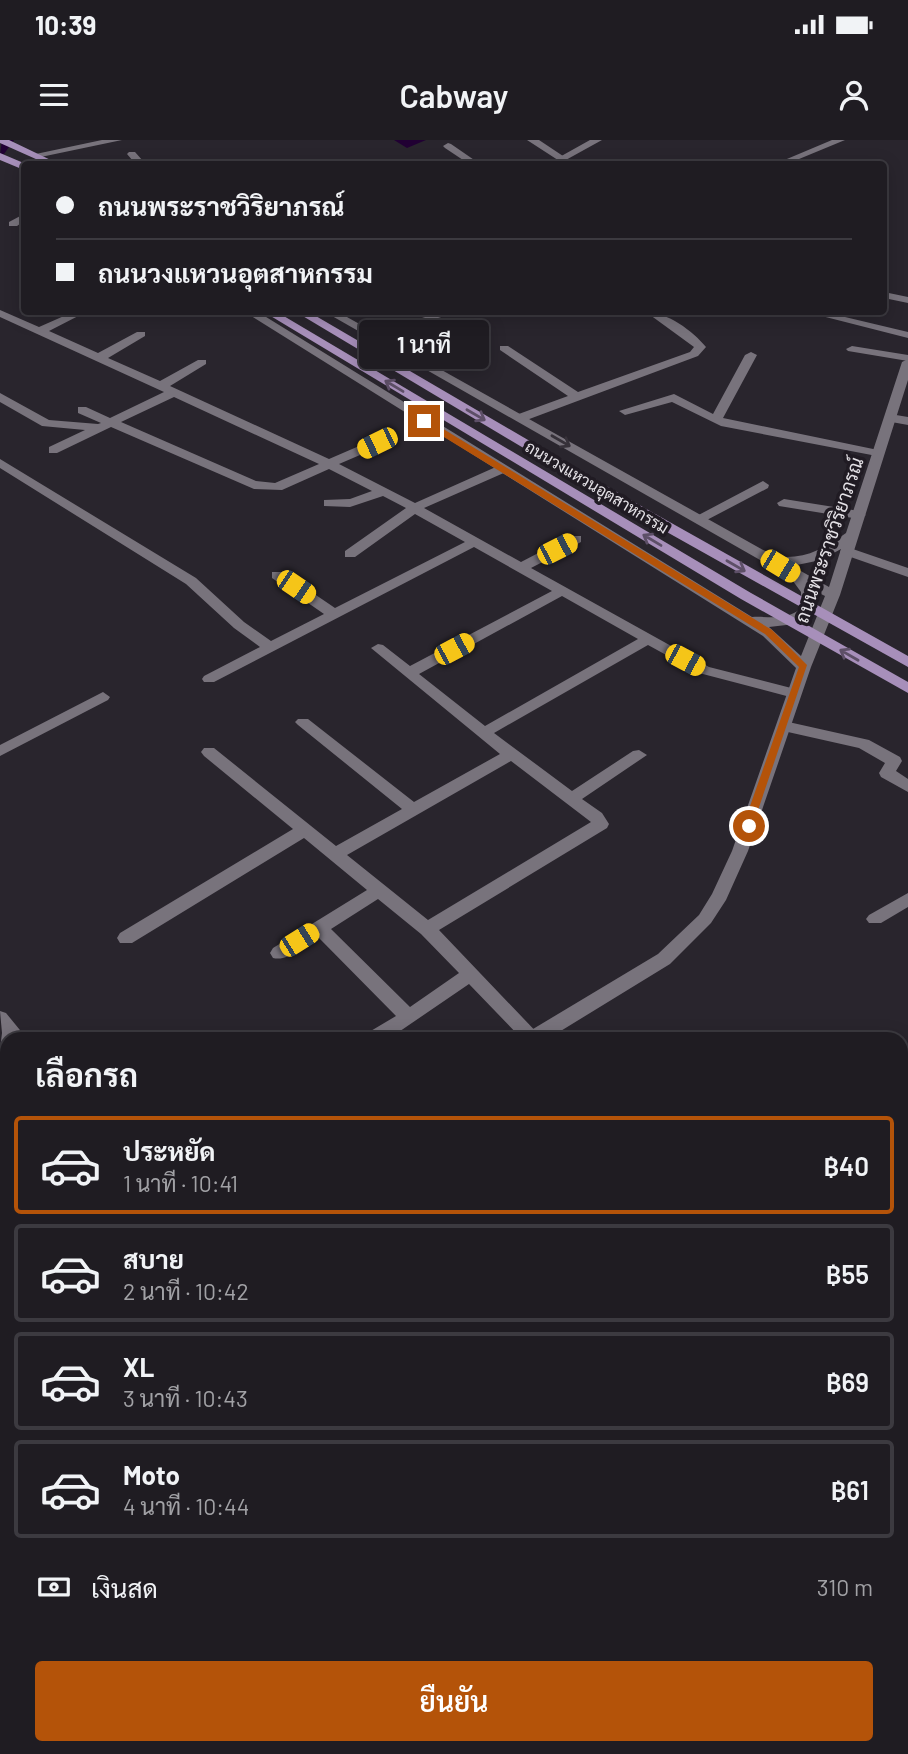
<!DOCTYPE html>
<html lang="th">
<head>
<meta charset="utf-8">
<style>
	body { margin:0; font-family:Barlow,Sarabun,sans-serif; background:#27252a; color:#f1f3f6; height:100vh; display:flex; flex-direction:column; font-size:26px; white-space:nowrap }
	* { box-sizing:border-box; margin:0 }
	p { font-size:23px; color:#a1a1a5 }
	.icon { flex:none; width:38px; height:38px; fill:none; stroke:currentColor; stroke-width:2; stroke-linecap:round; stroke-linejoin:round }
	.map { position:relative; flex:1; overflow:hidden }
	.panel { position:absolute; left:0px; top:892px; width:908px; height:723px; display:flex; flex-direction:column; background:#1f1c22; border-radius:21px 21px 0 0; box-shadow:0 4px 18px #0003,0 0 0 2px #3c3a40 }
	.panel>* { flex:none }
	.hud { position:absolute; left:21px; top:21px; width:866px; height:154px; border-radius:7px; box-shadow:0 4px 18px #0003,0 0 0 2px #3c3a40; display:grid; align-content:center; height:154px; padding:0 35px; background:#1f1c22 }
	.end { position:absolute; width:32px; height:32px; margin:-16px; border:9px solid #b45309; background:#fff; box-shadow:0 0 0 4px #fff }
	.from { border-radius:50% }
	.bubble { position:absolute; height:49px; border-radius:7px; background:#1f1c22; box-shadow:0 4px 18px #0003,0 0 0 2px #3c3a40; font-size:23px; font-weight:600; line-height:49px; text-align:center }
	.car { position:absolute; width:21px; height:42px; margin:-21px -10px; border-radius:9px; box-shadow:0 0 5px 2px #0007; background:linear-gradient(#f5c518 24%,#345 0 40%,#f5c518 0 76%,#345 0 86%,#f5c518 0) }
	.hud b { display:flex; align-items:center; gap:24px; height:66px; font-size:26px }
	.hud b+b { border-top:2px solid #3c3a40 }
	.hud i { width:18px; height:18px; background:#f1f3f6 }
	ul { padding:0; list-style:none }
	li { display:flex; align-items:center; gap:21px; height:98px; margin:0 14px 10px; padding:0 21px; border:4px solid #3c3a40; border-radius:7px }
	li div { flex:1 }
	li b { display:block; font-size:26px }
	li em { font-style:normal; font-weight:600 }
	li.selected { border-color:#b45309 }
	li>.icon { width:63px; height:63px; stroke-width:1.5 }
	h2 { padding:0 35px; font-size:32px; line-height:84px }
	.pay { display:flex; align-items:center; gap:18px; height:77px; padding:0 35px; font-size:26px }
	.pay p { margin-inline-start:auto }
	.button { display:flex; gap:14px; margin-top:auto; padding:14px 35px }
	.button a { flex:1; height:80px; border-radius:7px; background:#b45309; color:#fff; font-size:28px; font-weight:600; line-height:80px; text-align:center }
	.status { display:flex; justify-content:space-between; align-items:center; height:49px; padding:0 35px; background:#1f1c22; direction:ltr }
	.status svg { height:19px; fill:currentColor }
	header { display:flex; justify-content:space-between; align-items:center; height:91px; padding:0 35px; background:#1f1c22; font-size:32px; font-weight:600 }
	.map>svg:first-child { display:block }
	.lines { fill:none; stroke-linecap:round; stroke-linejoin:round }
	.canal { fill:#210033; fill-rule:evenodd }
	.minor { fill:#78737c; fill-rule:evenodd }
	.secondary { fill:#78737c; fill-rule:evenodd }
	.primary { fill:#a78fba; fill-rule:evenodd }
	.oneway { stroke:#5d4f67 }
	.oneway2 { stroke:#363139 }
	.route { fill:#b45309 }
	.labels { text-anchor:middle; stroke-width:7; stroke-linejoin:round; paint-order:stroke }
	.far-street-label { font-size:16px; fill:#e4e1e6; stroke:#201b23 }
	.street-label { font-size:19px; fill:#e4e1e6; stroke:#201b23 }
</style>
</head>
<body>
<div class="status"><b>10:39</b><svg viewBox="0 0 49 12"><path d="M0 12V9h3v3zM5 12V6h3v6zM10 12V3h3v9zM15 12V0h3v12zM26 1h20v11H26zM47 4h2v5h-2z"/></svg></div>
<header><svg class="icon" aria-label="menu" viewBox="0 0 24 24"><path d="M4 6h16M4 12h16M4 18h16"/></svg>Cabway<svg class="icon" aria-label="person" viewBox="0 0 24 24"><circle cx="12" cy="8" r="4"/><path d="M4 21q1-7 8-7t8 7"/></svg></header>
<div class="map">
<svg width="908" height="1614" viewBox="0 0 908 1614">
	<rect width="100%" height="100%" fill="#29252d"/>
	<g class="lines">
		<path class="canal" d="M2 0H14L4 14 0 15Z
			M394 0H426L407 8Z"/>
		<path class="minor" d="M102 0H122L36 18 31 15Z
			M590 0H602L564 21 556 19Z
			M832 0H845L787 24H775Z
			M448 3 451 4 480 24H469L445 8 443 6Z
			M129 12H135L143 21 141 23 131 24 133 21 127 14Z
			M24 74V81L17 86H9V82Z
			M884 152 908 157V163L884 158Z
			M0 170 39 187 73 172H86L49 191 98 213 137 192H145V196L108 218 160 241 198 220H206V224L170 246 329 319 373 300H381V306L339 324 415 363 498 326H506V332L424 368 521 422 571 396H581V402L531 428 709 527 799 550 801 553 794 558 699 533 648 505 494 593 572 651 633 611 639 610 647 615 582 659 602 673 609 684 607 688 439 790 544 900H523L469 844 387 900H362L364 895 396 876 318 797C305 805 288 822 273 818L270 813 273 808 367 750 304 698 132 803H120L117 798 120 793 293 689 204 616 201 612 204 608H214L336 706 402 669 298 585 295 582 298 579H308L414 662 500 614 371 508 378 504 383 505 410 526 552 451 474 407 214 542H204L202 539 204 536 260 507 234 488 186 444 0 328V319L196 438 244 482 271 501 324 474 272 438V432H282L335 468 465 402 415 374 355 417H345V411L406 368 383 356 350 367 324 366V360L350 359 372 351 329 329 282 350 254 349 111 287 57 313H49V307L85 290 42 286 0 262V253L49 280 98 284 101 283 78 273V267H86L110 278 164 252 0 177ZM174 257 319 324 275 343 256 341 121 282ZM562 456 638 499 485 586 419 534ZM511 621 591 682 428 780 347 715ZM378 759 421 794 459 833 410 867 331 789Z
			M441 172H457L378 197 368 195Z
			M646 172C667 172 693 191 706 207L698 216 524 281H516V275L568 256 500 210V206H508L578 252 690 212 694 207Z
			M852 206 908 215V221L848 211 846 209Z
			M751 212 757 215 723 278 878 310 882 311V317L721 286 672 262 625 275 619 271 674 254 713 274 745 215Z
			M890 274 908 277V285L886 281 884 278Z
			M763 341 769 345 768 348 703 382 698 383 691 379Z
			M784 359 859 371 866 375 859 379 779 366 777 363Z
			M847 407 908 428V437L842 414 840 411Z
			M103 552 110 557 108 560 0 616V605Z
			M784 581 869 600 900 617 902 621 896 631 908 639V652L881 637 879 633 885 623 859 608 779 590 776 586 779 582Z
			M908 753V767L881 783H869L866 779 869 775Z
			M0 871 6 873 24 895 22 900H7V907L0 909 2 893Z
			M908 986V1004L901 1006V988Z
			M0 1531 7 1533V1562L0 1560Z
			M659 1608H685L682 1614H656Z"/>
		<path class="secondary" d="M527 0H539L575 24H564Z
			M245 172H258L752 477C771 476 783 481 801 469V452L790 437 325 172H338L774 416C804 420 822 410 846 393L902 222 908 219V240L840 455 811 527 748 711 726 760 711 783 670 824 546 900H521L523 895 658 814 699 775 712 754 732 711 796 528 763 496ZM841 409 829 447 792 426 821 420ZM813 450 825 456 801 516 769 487 795 484 813 474Z
			M806 172H824L908 192V198Z
			M0 1116 7 1118V1139L0 1137Z
			M0 1174 7 1177V1199L0 1196Z
			M473 1608H504L507 1614H476Z
			M572 1608H604L607 1614H575Z"/>
		<path class="primary" d="M0 0H9L59 24H47L0 3Z
			M0 13 26 24 24 30 0 20Z
			M264 172H277L751 453 908 542V553L741 459Z
			M296 172H309L634 362 908 516V527L624 368Z"/>
	</g>
	<defs><path id="oneway-shaft" d="M-6 0H5M1.5-3L5.5 0L1.5 3" fill="none" stroke-width="1.6" stroke-linecap="round" stroke-linejoin="round" transform="scale(1.75)"/></defs>
	<g class="oneway">
		<use href="#oneway-shaft" transform="translate(394 246) rotate(-149)"/>
		<use href="#oneway-shaft" transform="translate(476 275) rotate(30)"/>
		<use href="#oneway-shaft" transform="translate(652 400) rotate(-149)"/>
		<use href="#oneway-shaft" transform="translate(736 426) rotate(30)"/>
		<use href="#oneway-shaft" transform="translate(849 515) rotate(-150)"/>
	</g>
	<use class="oneway2" href="#oneway-shaft" transform="translate(561 301) rotate(30)"/>
	<path class="route" d="M421 279H427L772 490 807 525 752 688 743 686 799 527 765 494 421 283Z"/>
	<g class="labels">
		<g class="far-street-label">
			<text transform="translate(597 347) rotate(31)" y="6">ถนนวงแหวนอุตสาหกรรม</text>
		</g>
		<g class="street-label">
			<text transform="translate(829 400) rotate(-71)" y="7">ถนนพระราชวิริยาภรณ์</text>
		</g>
	</g>
</svg>
<i class="end from" style="left:749px;top:686px"></i>
<i class="end" style="left:424px;top:281px"></i>
<div class="bubble" style="left:359px;top:180px;width:130px">1 นาที</div>
<i class="car" style="left:377px;top:303px;rotate:244deg"></i>
<i class="car" style="left:557px;top:409px;rotate:63deg"></i>
<i class="car" style="left:780px;top:426px;rotate:121deg"></i>
<i class="car" style="left:296px;top:447px;rotate:124deg"></i>
<i class="car" style="left:454px;top:509px;rotate:62deg"></i>
<i class="car" style="left:685px;top:520px;rotate:118deg"></i>
<i class="car" style="left:299px;top:800px;rotate:58deg"></i>
<div class="hud">
<b><i class="from"></i>ถนนพระราชวิริยาภรณ์</b>
<b><i></i>ถนนวงแหวนอุตสาหกรรม</b>
</div>
<section class="panel">
<h2>เลือกรถ</h2>
<ul>
<li class="selected"><svg class="icon" aria-label="car" viewBox="0 0 24 24"><path d="M5 17H2v-5l4-1 3-4h7l3 4 3 1v5h-3M9 17h6M6 11h13"/><circle cx="7" cy="17" r="2"/><circle cx="17" cy="17" r="2"/></svg><div><b>ประหยัด</b><p>1 นาที · 10:41</p></div><em>฿40</em></li>
<li><svg class="icon" aria-label="car" viewBox="0 0 24 24"><path d="M5 17H2v-5l4-1 3-4h7l3 4 3 1v5h-3M9 17h6M6 11h13"/><circle cx="7" cy="17" r="2"/><circle cx="17" cy="17" r="2"/></svg><div><b>สบาย</b><p>2 นาที · 10:42</p></div><em>฿55</em></li>
<li><svg class="icon" aria-label="car" viewBox="0 0 24 24"><path d="M5 17H2v-5l4-1 3-4h7l3 4 3 1v5h-3M9 17h6M6 11h13"/><circle cx="7" cy="17" r="2"/><circle cx="17" cy="17" r="2"/></svg><div><b>XL</b><p>3 นาที · 10:43</p></div><em>฿69</em></li>
<li><svg class="icon" aria-label="car" viewBox="0 0 24 24"><path d="M5 17H2v-5l4-1 3-4h7l3 4 3 1v5h-3M9 17h6M6 11h13"/><circle cx="7" cy="17" r="2"/><circle cx="17" cy="17" r="2"/></svg><div><b>Moto</b><p>4 นาที · 10:44</p></div><em>฿61</em></li>
</ul>
<div class="pay"><svg class="icon" aria-label="cash" viewBox="0 0 24 24"><path d="M3 7h18v10H3z"/><circle cx="12" cy="12" r="2"/></svg>เงินสด<p>310 m</p></div>
<div class="button"><a>ยืนยัน</a></div>
</section>
</div>
</body>
</html>
